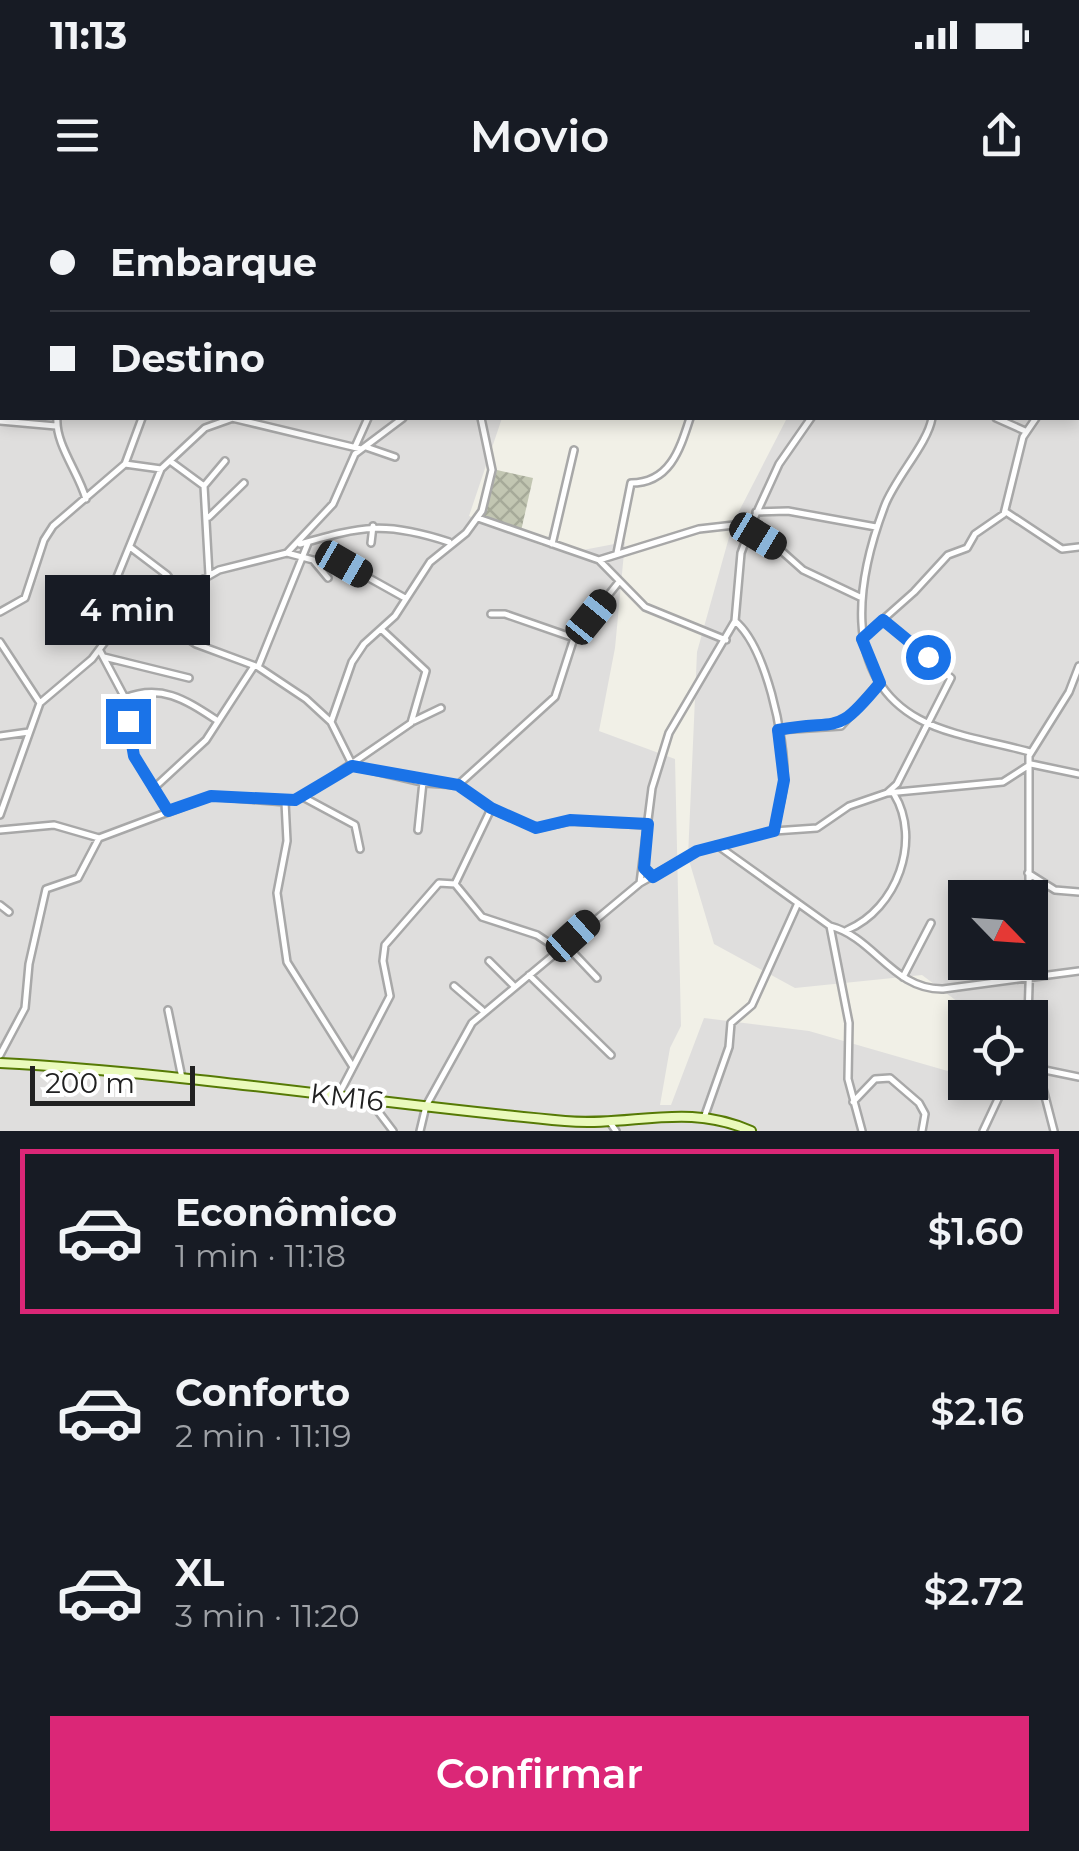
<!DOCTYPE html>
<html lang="pt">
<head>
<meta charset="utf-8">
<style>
	body { margin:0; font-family:Montserrat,sans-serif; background:#242831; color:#f1f3f6; height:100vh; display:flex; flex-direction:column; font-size:38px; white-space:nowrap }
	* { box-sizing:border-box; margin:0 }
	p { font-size:32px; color:#9ea1a6 }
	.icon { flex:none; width:55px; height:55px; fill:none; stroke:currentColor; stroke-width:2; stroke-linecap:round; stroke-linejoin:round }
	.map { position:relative; height:931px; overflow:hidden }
	.panel { display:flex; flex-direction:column; background:#171b24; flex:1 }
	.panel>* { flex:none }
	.top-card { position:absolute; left:0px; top:0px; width:1080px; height:220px; box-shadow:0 5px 15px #0003; display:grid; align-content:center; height:220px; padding:0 50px; background:#171b24 }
	.needle { width:65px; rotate:115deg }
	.fabs { position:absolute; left:948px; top:680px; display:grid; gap:20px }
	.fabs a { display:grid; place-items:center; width:100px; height:100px; border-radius:0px; background:#171b24; box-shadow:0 5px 15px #0003; font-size:50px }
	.scale { position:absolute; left:30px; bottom:25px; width:165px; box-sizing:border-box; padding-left:10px; border:5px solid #212121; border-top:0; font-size:28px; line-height:35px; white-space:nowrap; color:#212121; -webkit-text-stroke:8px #fff; paint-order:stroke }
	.end { position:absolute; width:45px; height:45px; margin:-22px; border:12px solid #1a73e8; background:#fff; box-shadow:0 0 0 5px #fff }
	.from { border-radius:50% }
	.bubble { position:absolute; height:70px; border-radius:0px; background:#171b24; box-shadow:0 5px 15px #0003; font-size:32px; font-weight:600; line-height:70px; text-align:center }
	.car { position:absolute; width:30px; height:60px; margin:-30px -15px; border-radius:12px; box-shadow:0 0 8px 2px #0007; background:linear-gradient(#222 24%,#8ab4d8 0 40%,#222 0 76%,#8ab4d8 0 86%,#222 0) }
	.top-card b { display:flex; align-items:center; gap:35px; height:95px; font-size:38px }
	.top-card b+b { border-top:2px solid #363941 }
	.top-card i { width:25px; height:25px; background:#f1f3f6 }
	ul { padding:18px 0 0; list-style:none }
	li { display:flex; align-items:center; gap:30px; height:165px; margin:0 20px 15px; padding:0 30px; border:5px solid transparent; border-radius:0px }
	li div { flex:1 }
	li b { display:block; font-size:38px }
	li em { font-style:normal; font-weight:600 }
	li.active { border-color:#db2777 }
	li>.icon { width:90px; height:90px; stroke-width:1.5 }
	.cta { display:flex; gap:20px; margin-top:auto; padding:20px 50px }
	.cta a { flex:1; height:115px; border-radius:0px; background:#db2777; color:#fff; font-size:40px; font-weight:600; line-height:115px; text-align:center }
	.status { display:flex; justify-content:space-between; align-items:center; height:70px; padding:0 50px; background:#171b24; direction:ltr }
	.status svg { height:28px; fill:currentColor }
	header { display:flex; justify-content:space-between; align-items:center; height:130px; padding:0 50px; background:#171b24; font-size:45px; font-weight:600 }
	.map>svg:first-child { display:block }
	.residential { fill:#dfdedd; fill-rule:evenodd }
	.construction { fill:url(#construction-cross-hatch) }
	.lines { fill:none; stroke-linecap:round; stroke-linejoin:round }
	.street-casing { stroke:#a8a8a8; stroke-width:10 }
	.secondary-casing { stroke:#567a05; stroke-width:12 }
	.street { stroke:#fff; stroke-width:5 }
	.secondary { stroke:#eafabc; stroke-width:8 }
	.route { stroke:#1a73e8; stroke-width:12 }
	.labels { text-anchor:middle; stroke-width:8; stroke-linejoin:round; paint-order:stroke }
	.street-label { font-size:28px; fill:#212121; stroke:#fff }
</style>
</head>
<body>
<div class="status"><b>11:13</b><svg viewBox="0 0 49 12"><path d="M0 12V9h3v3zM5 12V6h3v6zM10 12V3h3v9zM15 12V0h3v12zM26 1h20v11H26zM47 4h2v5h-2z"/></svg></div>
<header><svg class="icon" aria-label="menu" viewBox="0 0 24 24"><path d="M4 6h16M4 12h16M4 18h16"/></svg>Movio<svg class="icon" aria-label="share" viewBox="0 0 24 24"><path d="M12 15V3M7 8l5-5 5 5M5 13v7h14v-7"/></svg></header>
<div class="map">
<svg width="1079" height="931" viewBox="0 0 1079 931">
	<defs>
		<pattern id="construction-cross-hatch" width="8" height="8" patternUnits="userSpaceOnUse" patternTransform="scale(2.5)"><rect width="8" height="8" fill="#c2c6b2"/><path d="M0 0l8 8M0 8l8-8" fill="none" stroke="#a6aa99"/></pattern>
	</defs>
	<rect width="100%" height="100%" fill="#f1f0e7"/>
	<path class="residential" d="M0 0H380L2 2V218H502L469 316 542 346 583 350 625 342 615 448 599 531 675 559 681 826 670 848 660 905H671L704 818 809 831 965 876V882H1030V818L978 817 922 775 795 788 714 744 688 657 697 452 733 323 787 218H1078V2L878 0H1079V931H0ZM965 698H1030V762H965Z"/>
	<path class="construction" d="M497 270 533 278 521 331 483 317Z"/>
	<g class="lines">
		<g class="street-casing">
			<path id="street" d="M220 0 222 2
				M1000 0 1001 2
				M17 2 18 0
				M118 2H119
				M244 2 246 0
				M322 2 323 0
				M672 2 676 0
				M918 2 921 0
				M0 39 2 38
				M0 107 2 106
				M1078 133 1079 135
				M1078 147 1079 144
				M57 218C55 244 79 273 86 299
				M232 218 361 249
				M811 218 779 264 752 323 741 353 735 421 669 533 652 588 640 683 697 651 774 631 817 628 849 606 887 593 897 584 951 478 883 420
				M932 218C928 243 896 277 885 305 858 376 839 475 919 519 947 535 998 543 1030 552
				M996 218 1025 231
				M0 221 56 226
				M355 247 368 218
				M366 247 395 257
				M170 261 204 286 209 375
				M125 264 161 269
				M204 286 225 261
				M756 312 788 311 876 327
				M1006 312 1062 349 1079 347
				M209 317 244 283
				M478 318 599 360 645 407 726 440
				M749 332 776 346 803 370 862 398
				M371 343 373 326
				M300 344C363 326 385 321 449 342
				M552 344 574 250
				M130 347 167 375 179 391
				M287 353 313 360 328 378
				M617 353 631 283C670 283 680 249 690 218
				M313 360 344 364 405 398
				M599 360 699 329 752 323
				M144 410 196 444 258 467 306 499 331 522 353 566
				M0 412 25 398 44 340 53 326 125 264 142 218
				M491 414H505L574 438
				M735 421C766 447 785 537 784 577 784 595 777 613 774 631
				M113 431 109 408 115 382 161 269 205 228 233 218
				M861 439 914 392 948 355 967 348 975 334 1004 314 1023 237 1036 218
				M0 442 40 503
				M100 451 125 498 134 556 168 611
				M104 457 189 478
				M258 467 308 343
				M125 498C162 483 187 501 218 521
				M414 521 441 508
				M331 522 352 462 364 444 395 416 430 362 466 333 482 311 492 270 481 218
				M777 530 841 526 879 483
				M0 536 29 532
				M353 566 425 583 458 585 491 609 536 628 570 621 648 625
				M458 585 555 497 574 438 618 383
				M153 589 206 540 254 466
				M887 593 1003 582 1031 564 1079 574
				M303 597 355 625 360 649
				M285 602 287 641 277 693 287 762 353 867
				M491 609 455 684 482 717 537 735 558 749
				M0 615 40 503 92 459 113 431 219 370 287 353 333 304 355 254 403 218
				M0 630 54 625 99 638 211 596 285 602 303 597 411 523 426 471 381 429
				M418 630 423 582
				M717 645 830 726C874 737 893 790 943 789L1079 771
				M1028 673 1055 690 1079 692
				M1029 698V556L1069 492 1079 466
				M0 705 9 712
				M830 726 849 823 848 879 862 931
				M847 730C897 709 922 640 894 594
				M564 743 597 778
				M489 761 513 785
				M529 775 611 855
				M903 777 931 723
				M454 786 482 810
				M168 810 182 878
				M1028 818 1030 754
				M0 855 25 808 29 764 46 689 78 678 99 638
				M1030 861 1040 877 1054 931
				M1035 868 1079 877
				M338 896 390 796 383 761 385 745 439 683 455 684
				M371 902 393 931
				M853 902 875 879 890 878 919 903 925 914 922 931
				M705 915 729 847 731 823 752 805 798 703
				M609 921 616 931
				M420 931 426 906 472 823 640 683
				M983 931 1006 882"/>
		</g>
		<g class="secondary-casing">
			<path id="secondary" d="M0 863C189 873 376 904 565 921 632 927 686 902 751 931"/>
		</g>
		<use href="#street" class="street"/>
		<use href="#secondary" class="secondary"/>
	</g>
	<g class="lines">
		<path class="route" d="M128 521 134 556 168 611 211 596 295 600 352 566 458 585 491 608 536 628 570 620 648 624 644 668 653 677 697 651 774 631 784 580 778 530C841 518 834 539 880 483L862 439 883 420 928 457"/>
	</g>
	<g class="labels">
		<g class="street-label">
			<text transform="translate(347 897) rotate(7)" y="10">KM16</text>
		</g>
	</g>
</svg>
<div class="fabs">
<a><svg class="needle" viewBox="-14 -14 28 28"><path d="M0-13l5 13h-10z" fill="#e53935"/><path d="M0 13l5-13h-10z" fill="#9ea1a6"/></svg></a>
<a><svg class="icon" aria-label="locate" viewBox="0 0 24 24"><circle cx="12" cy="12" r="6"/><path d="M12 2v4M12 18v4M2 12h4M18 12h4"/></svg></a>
</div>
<div class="scale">200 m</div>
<i class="end from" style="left:928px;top:457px"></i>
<i class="end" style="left:128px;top:521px"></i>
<div class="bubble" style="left:45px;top:375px;width:165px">4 min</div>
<i class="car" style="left:758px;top:336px;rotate:121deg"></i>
<i class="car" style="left:344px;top:364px;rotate:120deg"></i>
<i class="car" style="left:591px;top:417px;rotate:39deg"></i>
<i class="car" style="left:573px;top:736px;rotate:48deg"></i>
<div class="top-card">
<b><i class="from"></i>Embarque</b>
<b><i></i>Destino</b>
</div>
</div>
<section class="panel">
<ul>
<li class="active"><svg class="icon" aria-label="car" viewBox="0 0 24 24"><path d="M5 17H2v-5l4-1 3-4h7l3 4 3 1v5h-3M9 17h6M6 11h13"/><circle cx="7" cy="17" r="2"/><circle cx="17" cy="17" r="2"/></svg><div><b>Econômico</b><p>1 min · 11:18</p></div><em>$1.60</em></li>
<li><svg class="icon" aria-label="car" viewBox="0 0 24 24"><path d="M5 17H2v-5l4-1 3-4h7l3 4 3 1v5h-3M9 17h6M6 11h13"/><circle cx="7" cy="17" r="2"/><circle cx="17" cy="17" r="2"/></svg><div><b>Conforto</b><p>2 min · 11:19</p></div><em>$2.16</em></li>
<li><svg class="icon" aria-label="car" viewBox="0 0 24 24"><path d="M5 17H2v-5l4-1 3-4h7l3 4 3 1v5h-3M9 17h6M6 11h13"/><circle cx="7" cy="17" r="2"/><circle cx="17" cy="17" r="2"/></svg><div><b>XL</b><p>3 min · 11:20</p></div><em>$2.72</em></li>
</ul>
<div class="cta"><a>Confirmar</a></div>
</section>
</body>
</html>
